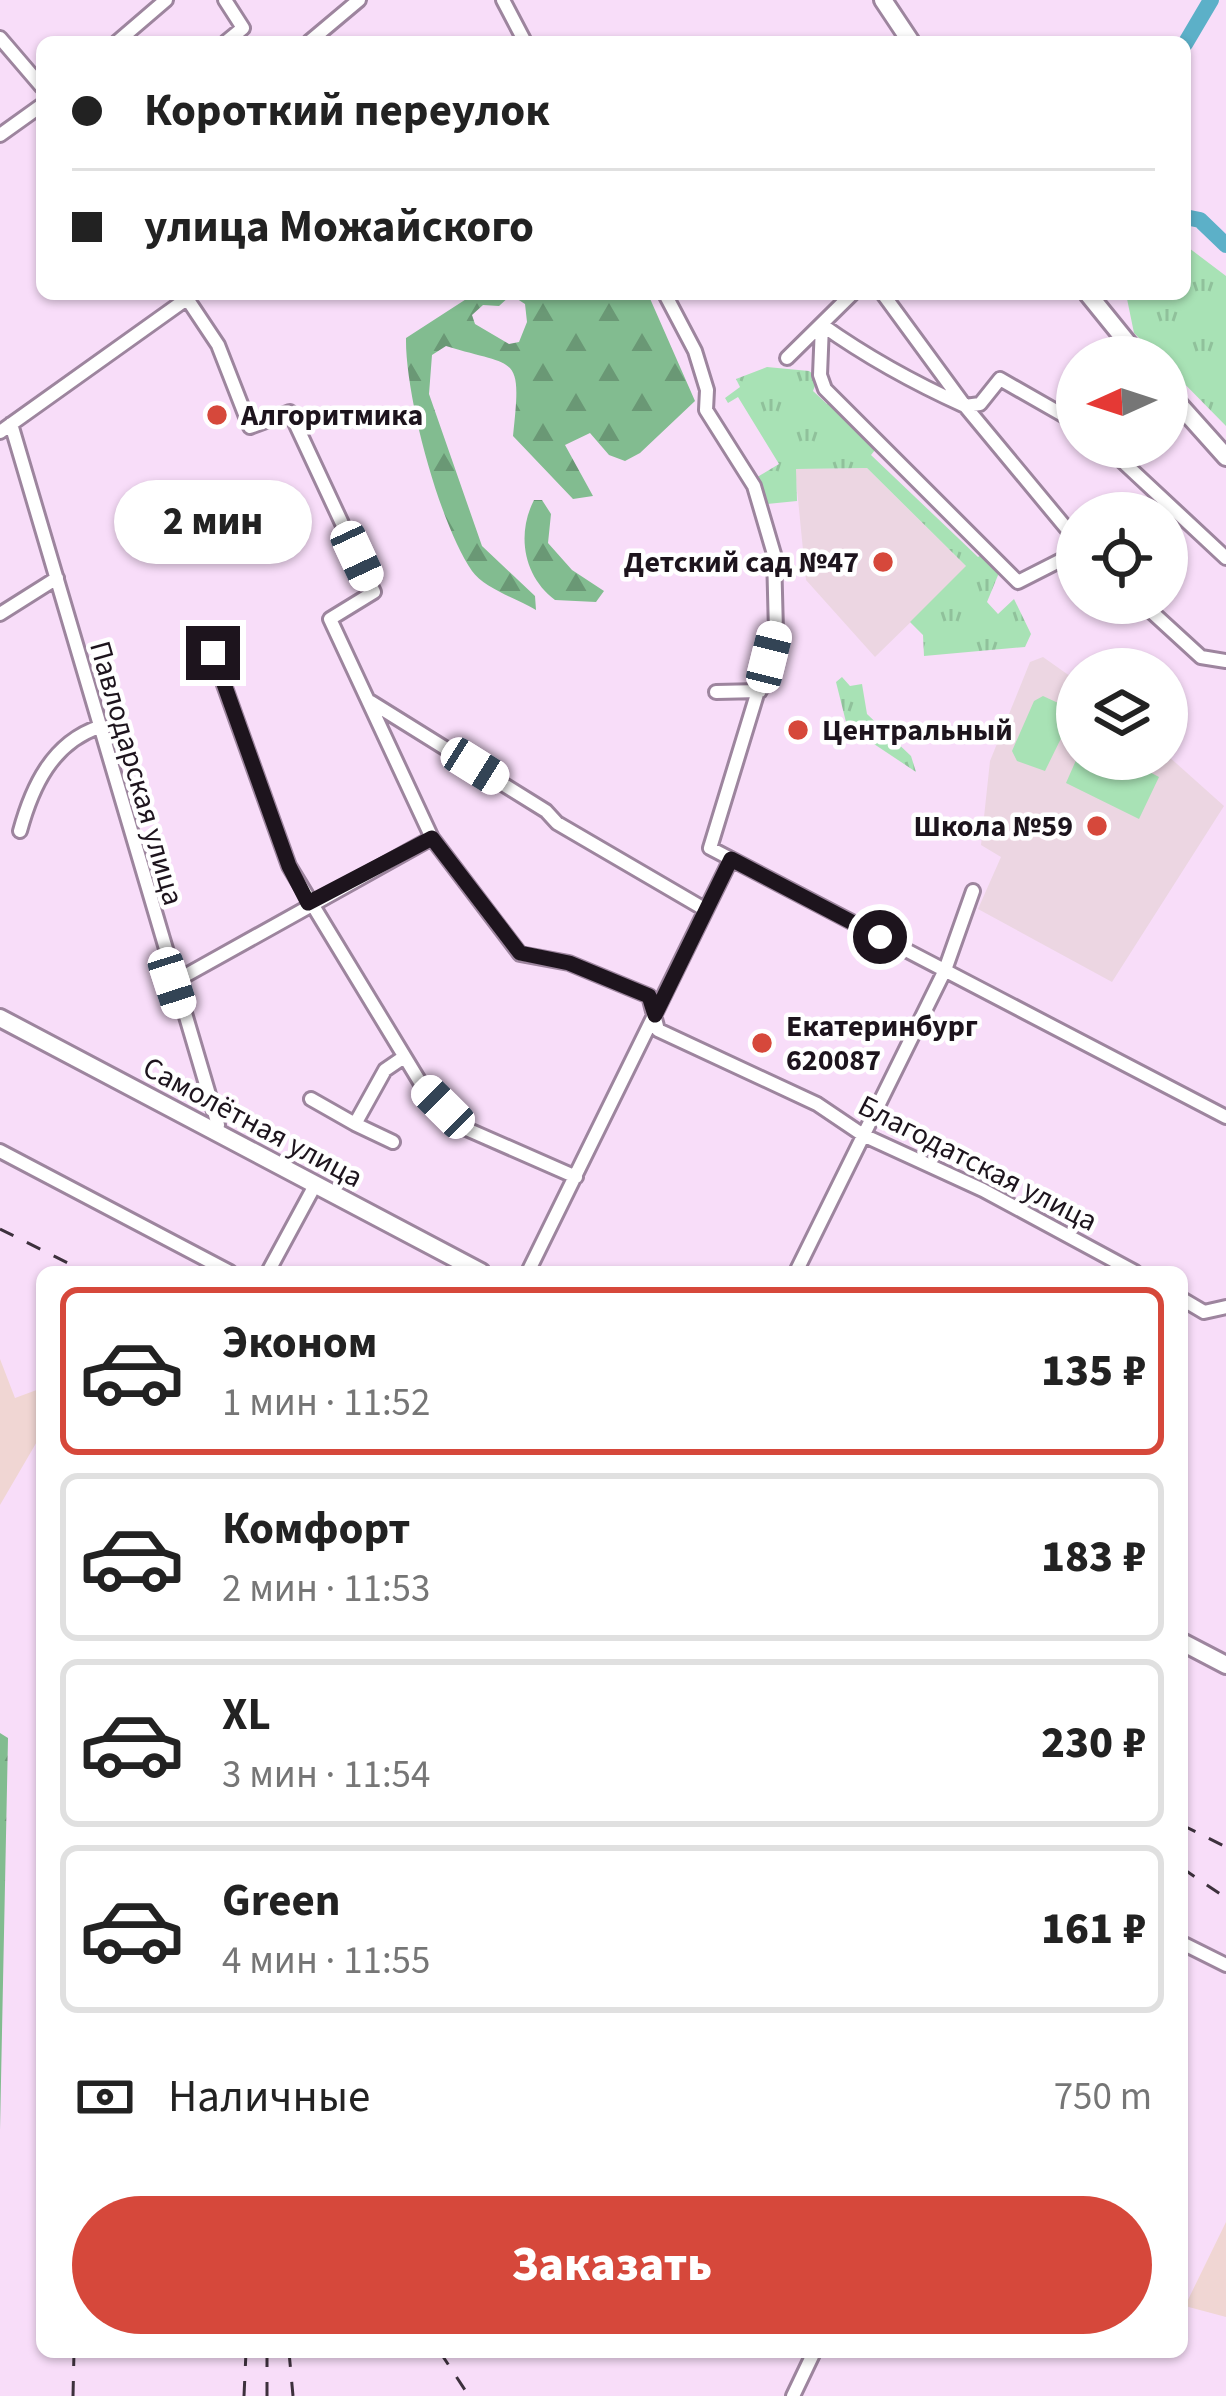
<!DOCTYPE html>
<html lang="ru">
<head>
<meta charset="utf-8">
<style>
	body { margin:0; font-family:"Source Sans 3",sans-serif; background:#f2f2f2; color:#222; height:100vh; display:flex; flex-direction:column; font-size:45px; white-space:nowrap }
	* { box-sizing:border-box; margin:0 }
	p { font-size:39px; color:#767676 }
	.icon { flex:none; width:66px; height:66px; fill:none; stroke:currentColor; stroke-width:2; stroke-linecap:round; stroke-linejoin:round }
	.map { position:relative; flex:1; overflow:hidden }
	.side { position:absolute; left:36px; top:1266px; width:1152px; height:1092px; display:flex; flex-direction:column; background:#fff; border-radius:18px; box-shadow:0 3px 9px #0004 }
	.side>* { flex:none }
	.guide { position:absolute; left:36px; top:36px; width:1155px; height:264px; border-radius:18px; box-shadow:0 3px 9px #0004; display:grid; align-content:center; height:264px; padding:0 36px; background:#fff }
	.needle { width:78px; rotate:267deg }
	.tools { position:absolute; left:1056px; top:336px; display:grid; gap:24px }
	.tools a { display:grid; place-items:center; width:132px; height:132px; border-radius:50%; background:#fff; box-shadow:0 3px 9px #0004; font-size:60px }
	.end { position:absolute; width:54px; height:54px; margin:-27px; border:15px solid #1d141d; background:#fff; box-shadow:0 0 0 6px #fff }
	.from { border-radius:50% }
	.bubble { position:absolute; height:84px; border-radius:42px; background:#fff; box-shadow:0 3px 9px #0004; font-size:39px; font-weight:800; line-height:84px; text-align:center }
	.car { position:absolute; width:36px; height:72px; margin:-36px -18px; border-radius:15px; box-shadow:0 0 9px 3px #0007; background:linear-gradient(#fff 24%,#345 0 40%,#fff 0 76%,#345 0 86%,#fff 0) }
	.guide b { display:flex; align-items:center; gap:42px; height:114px; font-size:45px }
	.guide b+b { border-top:3px solid #e0e0e0 }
	.guide i { width:30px; height:30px; background:#222 }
	ul { padding:21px 0 0; list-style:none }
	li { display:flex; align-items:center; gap:36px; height:168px; margin:0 24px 18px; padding:0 12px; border:6px solid #e0e0e0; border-radius:18px }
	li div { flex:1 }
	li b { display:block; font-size:45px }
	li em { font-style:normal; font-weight:800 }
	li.active { border-color:#d6483b }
	li>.icon { width:108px; height:108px; stroke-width:1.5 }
	.pay { display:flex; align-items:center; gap:30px; height:132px; padding:0 36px; font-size:45px }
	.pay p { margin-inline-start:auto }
	.action { display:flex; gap:24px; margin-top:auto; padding:24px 36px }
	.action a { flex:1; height:138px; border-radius:72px; background:#d6483b; color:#fff; font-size:48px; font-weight:800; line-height:138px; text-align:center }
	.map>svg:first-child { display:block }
	.commercial { fill:#f0d6d3 }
	.education { fill:#ecd6e2 }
	.grass { fill:url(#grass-tufts) }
	.forest { fill:url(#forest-firs); fill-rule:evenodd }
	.pitch { fill:#a8e2b5 }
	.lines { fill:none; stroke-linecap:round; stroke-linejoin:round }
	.river { stroke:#5cb0c8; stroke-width:16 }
	.street-casing { stroke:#9d859e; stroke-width:18 }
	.secondary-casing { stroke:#9d859e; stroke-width:22 }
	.street { stroke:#fff; stroke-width:12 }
	.secondary { stroke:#fff; stroke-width:16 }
	.rail { stroke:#3d313d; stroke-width:3; stroke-dasharray:15 15; stroke-linecap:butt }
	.route { stroke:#1d141d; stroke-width:15 }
	.poi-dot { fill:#d6483b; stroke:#fff; stroke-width:4.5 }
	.labels { text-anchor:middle; stroke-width:9; stroke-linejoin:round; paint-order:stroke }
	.poi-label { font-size:30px; font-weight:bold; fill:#1d141d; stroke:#fff; text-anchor:start }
	.street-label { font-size:30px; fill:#1d141d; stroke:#fff }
</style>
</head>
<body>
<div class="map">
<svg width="1226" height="2396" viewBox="0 0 1226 2396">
	<defs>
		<pattern id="grass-tufts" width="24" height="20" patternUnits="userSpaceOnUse" patternTransform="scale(3)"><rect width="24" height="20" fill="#a8e2b5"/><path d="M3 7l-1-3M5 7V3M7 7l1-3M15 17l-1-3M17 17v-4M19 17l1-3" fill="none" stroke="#90c19b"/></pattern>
		<pattern id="forest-firs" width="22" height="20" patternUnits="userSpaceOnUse" patternTransform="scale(3)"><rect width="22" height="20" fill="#82bc90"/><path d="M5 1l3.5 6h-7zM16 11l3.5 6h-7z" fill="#6a9875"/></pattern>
	</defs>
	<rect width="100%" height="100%" fill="#f8ddf9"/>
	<path class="commercial" d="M0 1359 15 1398 42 1388V1433L0 1505Z
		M1226 2222V2317L1185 2306Z"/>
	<path class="education" d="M867 468 967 567 875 657 806 580 795 469Z
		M1043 657 1077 681V759L1167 755 1224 806 1112 982 978 909 1001 857 981 845 990 761 1030 662Z"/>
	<path class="grass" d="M1185 245 1226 276V426L1167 366V357H1158L1134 333 1126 294H1185Z
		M767 367 809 371 818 378 813 391 827 404 832 400 875 450 871 455 978 557 986 552 1001 568 987 602 998 614 1014 599 1031 634 1025 647 924 656 923 635 910 622 966 566 867 468 796 469 797 501 767 504 754 479 779 464 738 397 728 403 725 398 740 387 736 379Z
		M842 677 850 686 862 684 867 714 911 756 916 772 847 726 836 682Z"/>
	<path class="forest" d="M474 294 567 300 569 294H648L695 401 640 453 625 461 609 455 590 433 565 445 593 496 573 499 513 436C522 352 517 368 446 346L432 355 429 394 482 546 535 596 536 610C517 599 484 588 472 571 439 523 405 395 406 338ZM511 295 525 304 527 322 519 342 509 344 475 324 472 315 483 305 499 306Z
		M534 500H542L551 514 548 543 572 570 604 591 596 602 555 600C524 577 516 535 534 500Z
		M0 1733 8 1738 0 2130Z"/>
	<path class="pitch" d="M1043 696 1069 708 1072 716 1045 771 1017 761 1012 751 1034 701Z
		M1077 758 1125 759 1159 777 1139 819 1066 783Z"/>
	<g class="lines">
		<path class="river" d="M1185 44 1211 0
			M1185 217 1200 220 1226 245"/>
		<g class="street-casing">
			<path id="street" d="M225 0 243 28 226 42
				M503 0 525 42
				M0 38 42 87
				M117 42 166 0
				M309 42 359 0
				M0 135 42 105
				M184 294 218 345 250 427 290 412 374 592 330 619 432 838 520 954 569 963 649 996 658 1030 817 1104 863 1135 983 1190 1135 1272
				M665 294 695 351 707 390 706 410 754 486 774 554 776 632 710 848 1226 1117
				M883 294 965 406 1077 541
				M822 325 820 375 825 389 1018 582 1077 552
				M822 325C867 357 914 383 965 406L980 404 1000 379 1077 423
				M787 358 852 294
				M11 424 218 1125 214 1132
				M0 432 192 295
				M1107 447 1226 558
				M1142 603 1201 657 1226 661
				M0 614 57 578
				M204 629 289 866 423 1087 462 1127 576 1177
				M716 692 760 691
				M371 702 546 811 557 823 706 910
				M20 831C32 787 52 743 99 727
				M172 983 432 838
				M311 1099 355 1124 385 1070 404 1057
				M355 1124 393 1142
				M0 1151 230 1272
				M268 1272 314 1187
				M528 1272 731 859
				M796 1272 945 970 973 891
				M1182 1299 1204 1312 1226 1307
				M1182 1943 1226 1965
				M793 2396 814 2352"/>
		</g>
		<g class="secondary-casing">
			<path id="secondary" d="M883 0 911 42
				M1088 294 1139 357
				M1167 391 1226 457
				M0 1018 481 1272
				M1182 1642 1226 1665"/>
		</g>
		<use href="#street" class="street"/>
		<use href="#secondary" class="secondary"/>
		<path class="rail" d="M0 1229 86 1272
			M1182 1825 1226 1847
			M1182 1868 1226 1898
			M267 2352V2396
			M289 2352 293 2396
			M440 2352 469 2396
			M73 2396 74 2352
			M244 2396 246 2352"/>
	</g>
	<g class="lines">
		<path class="route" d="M213 653 289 866 308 903 432 838 520 953 569 963 649 996 655 1015 731 859 880 937"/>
	</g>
	<g class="poi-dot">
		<circle cx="217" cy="415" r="12"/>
		<circle cx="883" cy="562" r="12"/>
		<circle cx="798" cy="730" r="12"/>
		<circle cx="1097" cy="826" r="12"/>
		<circle cx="762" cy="1043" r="12"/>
	</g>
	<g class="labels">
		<g class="poi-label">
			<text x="241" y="425">Алгоритмика</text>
			<text x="859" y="572" text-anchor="end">Детский сад №47</text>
			<text x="822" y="740">Центральный</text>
			<text x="1073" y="836" text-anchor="end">Школа №59</text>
			<text x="786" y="1036">Екатеринбург<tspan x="786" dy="34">620087</tspan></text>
		</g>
		<g class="street-label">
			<text transform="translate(137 773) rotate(74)" y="10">Павлодарская улица</text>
			<text transform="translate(253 1122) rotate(28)" y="10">Самолётная улица</text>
			<text transform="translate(978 1163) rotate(27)" y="10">Благодатская улица</text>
		</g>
	</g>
</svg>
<div class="tools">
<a><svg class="needle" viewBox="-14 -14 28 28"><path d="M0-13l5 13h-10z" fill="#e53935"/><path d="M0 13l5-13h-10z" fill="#767676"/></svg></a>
<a><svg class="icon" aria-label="locate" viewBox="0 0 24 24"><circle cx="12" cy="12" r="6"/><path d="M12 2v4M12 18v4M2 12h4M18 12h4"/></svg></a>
<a><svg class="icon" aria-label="layers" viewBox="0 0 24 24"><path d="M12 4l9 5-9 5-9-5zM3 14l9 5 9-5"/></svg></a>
</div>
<i class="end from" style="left:880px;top:937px"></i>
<i class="end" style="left:213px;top:653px"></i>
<div class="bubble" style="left:114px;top:480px;width:198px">2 мин</div>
<i class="car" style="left:357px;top:556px;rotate:155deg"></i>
<i class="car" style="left:769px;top:657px;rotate:14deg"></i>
<i class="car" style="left:475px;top:766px;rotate:122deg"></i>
<i class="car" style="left:172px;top:983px;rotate:162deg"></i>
<i class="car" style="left:443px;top:1107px;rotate:315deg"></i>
<div class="guide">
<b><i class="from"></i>Короткий переулок</b>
<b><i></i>улица Можайского</b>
</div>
<section class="side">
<ul>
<li class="active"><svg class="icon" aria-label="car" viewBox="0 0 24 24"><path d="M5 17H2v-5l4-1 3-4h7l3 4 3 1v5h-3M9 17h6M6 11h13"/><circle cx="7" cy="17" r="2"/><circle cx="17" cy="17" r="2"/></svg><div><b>Эконом</b><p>1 мин · 11:52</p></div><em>135 ₽</em></li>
<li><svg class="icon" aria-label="car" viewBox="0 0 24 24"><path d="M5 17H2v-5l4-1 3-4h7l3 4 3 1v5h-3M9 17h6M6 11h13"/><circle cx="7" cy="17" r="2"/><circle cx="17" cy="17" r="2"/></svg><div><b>Комфорт</b><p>2 мин · 11:53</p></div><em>183 ₽</em></li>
<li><svg class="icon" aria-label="car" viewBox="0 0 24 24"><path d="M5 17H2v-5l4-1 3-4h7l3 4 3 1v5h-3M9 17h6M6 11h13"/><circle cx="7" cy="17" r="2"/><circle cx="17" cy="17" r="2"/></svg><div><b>XL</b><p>3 мин · 11:54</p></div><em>230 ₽</em></li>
<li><svg class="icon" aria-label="car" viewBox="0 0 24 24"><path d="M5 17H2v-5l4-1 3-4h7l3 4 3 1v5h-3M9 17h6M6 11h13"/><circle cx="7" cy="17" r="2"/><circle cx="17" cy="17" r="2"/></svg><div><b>Green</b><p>4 мин · 11:55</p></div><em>161 ₽</em></li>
</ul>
<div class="pay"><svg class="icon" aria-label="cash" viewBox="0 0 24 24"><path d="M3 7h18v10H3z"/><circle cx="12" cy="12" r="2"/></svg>Наличные<p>750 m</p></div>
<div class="action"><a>Заказать</a></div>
</section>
</div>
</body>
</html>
